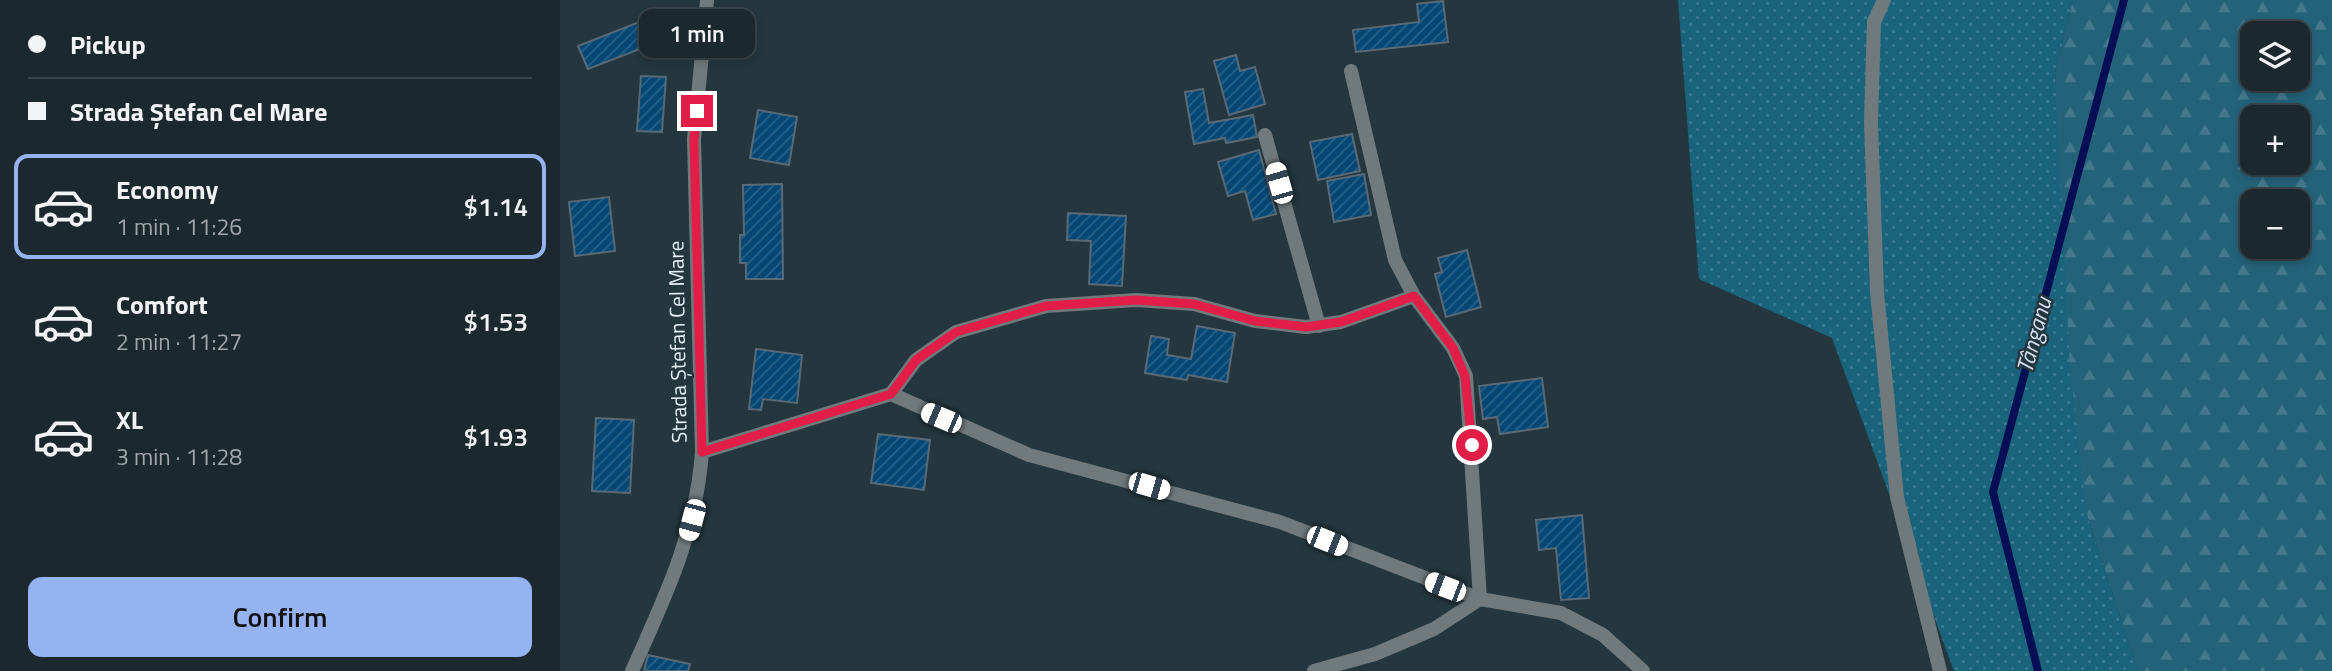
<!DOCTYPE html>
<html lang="en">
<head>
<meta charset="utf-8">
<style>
	body { margin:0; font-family:"Titillium Web",sans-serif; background:#28353a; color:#f1f3f6; height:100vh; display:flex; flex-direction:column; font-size:26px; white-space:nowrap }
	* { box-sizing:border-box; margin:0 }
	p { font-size:23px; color:#a0a6aa }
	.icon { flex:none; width:38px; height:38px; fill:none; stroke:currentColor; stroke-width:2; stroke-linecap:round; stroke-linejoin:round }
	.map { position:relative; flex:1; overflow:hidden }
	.panel { display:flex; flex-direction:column; background:#1b292e; width:560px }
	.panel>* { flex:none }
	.hud { display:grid; align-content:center; height:154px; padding:0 28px; background:#1b292e }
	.buttons { position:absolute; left:1680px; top:21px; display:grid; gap:14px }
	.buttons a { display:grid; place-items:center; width:70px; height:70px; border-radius:14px; background:#1b292e; box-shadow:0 4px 10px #0003,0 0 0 2px #39454a; font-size:35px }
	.end { position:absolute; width:32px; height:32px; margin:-16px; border:9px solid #e11d48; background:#fff; box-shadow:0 0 0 4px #fff }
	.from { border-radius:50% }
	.bubble { position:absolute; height:49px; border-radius:14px; background:#1b292e; box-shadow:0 4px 10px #0003,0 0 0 2px #39454a; font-size:23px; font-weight:600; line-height:49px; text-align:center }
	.car { position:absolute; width:21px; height:42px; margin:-21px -10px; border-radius:9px; box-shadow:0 0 5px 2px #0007; background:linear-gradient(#fff 24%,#345 0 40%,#fff 0 76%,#345 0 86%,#fff 0) }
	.hud b { display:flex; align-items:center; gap:24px; height:66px; font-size:26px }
	.hud b+b { border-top:2px solid #39454a }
	.hud i { width:18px; height:18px; background:#f1f3f6 }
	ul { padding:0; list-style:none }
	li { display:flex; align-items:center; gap:21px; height:105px; margin:0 14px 10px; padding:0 14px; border:4px solid transparent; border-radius:14px }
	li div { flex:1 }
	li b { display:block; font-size:26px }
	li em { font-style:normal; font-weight:600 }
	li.current { border-color:#95b2f1 }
	li>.icon { width:63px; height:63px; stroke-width:1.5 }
	.button { display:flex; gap:14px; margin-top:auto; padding:14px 28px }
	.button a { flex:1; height:80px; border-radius:14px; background:#95b2f1; color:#111; font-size:28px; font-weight:600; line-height:80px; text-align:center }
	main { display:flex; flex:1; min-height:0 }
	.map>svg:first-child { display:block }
	.grass { fill:url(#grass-dots) }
	.forest { fill:url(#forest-firs); fill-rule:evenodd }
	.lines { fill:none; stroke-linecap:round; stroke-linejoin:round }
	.stream { stroke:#060f54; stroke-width:8 }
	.building { fill:url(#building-hatch); stroke:#5a6976; stroke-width:2 }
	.street { stroke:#707a7c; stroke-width:14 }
	.route { stroke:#e11d48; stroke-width:9 }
	.labels { text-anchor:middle; stroke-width:5; stroke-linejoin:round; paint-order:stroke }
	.street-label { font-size:21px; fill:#e6f1f6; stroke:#24373e }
	.water-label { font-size:23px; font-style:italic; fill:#d6dff4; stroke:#24373e }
</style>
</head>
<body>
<main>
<section class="panel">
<div class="hud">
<b><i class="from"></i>Pickup</b>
<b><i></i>Strada Ștefan Cel Mare</b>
</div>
<ul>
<li class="current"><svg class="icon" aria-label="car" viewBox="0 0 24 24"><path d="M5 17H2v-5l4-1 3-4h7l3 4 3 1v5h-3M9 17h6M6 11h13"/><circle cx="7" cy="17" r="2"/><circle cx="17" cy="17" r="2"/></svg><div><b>Economy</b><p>1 min · 11:26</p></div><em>$1.14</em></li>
<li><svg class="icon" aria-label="car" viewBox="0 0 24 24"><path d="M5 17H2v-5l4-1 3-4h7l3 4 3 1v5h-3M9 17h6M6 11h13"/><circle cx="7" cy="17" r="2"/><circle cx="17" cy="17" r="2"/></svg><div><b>Comfort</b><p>2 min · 11:27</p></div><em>$1.53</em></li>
<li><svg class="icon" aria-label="car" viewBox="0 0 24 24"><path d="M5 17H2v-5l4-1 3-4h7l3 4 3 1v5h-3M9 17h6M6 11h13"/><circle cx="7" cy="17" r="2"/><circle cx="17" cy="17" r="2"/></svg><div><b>XL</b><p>3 min · 11:28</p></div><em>$1.93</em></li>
</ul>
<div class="button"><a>Confirm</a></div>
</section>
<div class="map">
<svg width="1772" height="671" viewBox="0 0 1772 671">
	<defs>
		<pattern id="grass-dots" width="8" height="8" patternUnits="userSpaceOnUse" patternTransform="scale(1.75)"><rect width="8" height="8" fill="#19637d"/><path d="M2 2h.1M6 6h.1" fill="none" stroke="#3a7a90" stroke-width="1.8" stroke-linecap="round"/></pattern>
		<pattern id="forest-firs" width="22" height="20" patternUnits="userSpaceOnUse" patternTransform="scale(1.75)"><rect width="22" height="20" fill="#246279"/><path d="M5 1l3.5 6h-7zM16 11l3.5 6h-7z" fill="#44798d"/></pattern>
		<pattern id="building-hatch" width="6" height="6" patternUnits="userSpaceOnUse" patternTransform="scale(1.75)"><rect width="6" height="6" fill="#054774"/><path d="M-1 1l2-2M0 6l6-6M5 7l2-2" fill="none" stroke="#296288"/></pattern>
	</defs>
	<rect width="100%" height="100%" fill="#24373e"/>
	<path class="grass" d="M1118 0H1513L1495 72 1527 515 1578 671H1394L1272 338 1139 279Z"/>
	<path class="forest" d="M1513 0H1772V671H1578L1527 515 1510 368 1495 72ZM1692 33H1738V79H1692ZM1692 117H1738V163H1692ZM1692 201H1738V247H1692Z"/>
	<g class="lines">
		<path class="stream" d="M1478 671 1433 492 1564 0"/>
	</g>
	<path class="building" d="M883 1 888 42 796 52 793 30 859 22 857 4Z
		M97 15 106 39 28 69 18 46Z
		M676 55 680 71 695 67 705 104 669 115 654 61Z
		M81 76 106 77 102 132 77 131Z
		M643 89 649 123 693 115 697 137 666 143 665 138 634 144 625 92Z
		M198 110 237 117 229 165 190 158Z
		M792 134 800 171 758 180 750 142Z
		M699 150 716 214 693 220 685 191 668 196 658 162Z
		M804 174 811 215 774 222 767 181Z
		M222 184 223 279H186V263H180V235H184L183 185Z
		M49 197 55 251 15 256 9 202Z
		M508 213 566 216 562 286 529 284 531 241 507 240Z
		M907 250 921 307 886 317 875 274 882 272 878 258Z
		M637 326 675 333 667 382 628 375 627 380 585 373 591 336 609 339 607 355 631 359Z
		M196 349 242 355 237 403 203 399 201 410 189 409Z
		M982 378 988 427 940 434 937 417 923 419 919 386Z
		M36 418 74 420 70 493 32 491Z
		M318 434 370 440 364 490 311 483Z
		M1022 515 1029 598 1001 600 996 548 979 550 976 520Z
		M88 655 130 664 128 671H84Z"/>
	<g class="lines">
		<path class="street" d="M1324 0 1314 22 1311 122 1317 292 1337 497 1380 671
			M705 135 759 326
			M331 394 469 455 720 522 920 599 1001 613 1043 635 1083 671
			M142 452 331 394 356 360 396 332 486 306 576 300 634 304 695 321 746 327 781 322 854 296
			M72 671C105 597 136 534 142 452L134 139 147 0
			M754 671 815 654 874 629 920 599 906 376 893 348 854 296 835 260 791 71"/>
	</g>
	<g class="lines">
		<path class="route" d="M137 111 134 139 142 452 331 394 356 360 396 332 486 306 576 300 634 304 695 321 746 327 781 322 854 296 893 348 905 376 912 445"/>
	</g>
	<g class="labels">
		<g class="street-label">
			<text transform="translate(118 342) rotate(-91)" y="7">Strada Ștefan Cel Mare</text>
		</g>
		<g class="water-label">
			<text transform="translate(1474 335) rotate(-75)" y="8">Tânganu</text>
		</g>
	</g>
</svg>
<div class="buttons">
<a><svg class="icon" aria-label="layers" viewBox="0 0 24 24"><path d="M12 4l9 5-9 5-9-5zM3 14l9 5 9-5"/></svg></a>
<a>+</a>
<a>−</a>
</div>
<i class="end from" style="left:912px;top:445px"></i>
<i class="end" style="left:137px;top:111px"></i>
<div class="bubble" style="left:79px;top:9px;width:116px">1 min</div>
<i class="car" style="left:719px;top:183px;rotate:344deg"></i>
<i class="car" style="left:381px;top:418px;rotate:293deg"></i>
<i class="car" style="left:589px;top:486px;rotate:106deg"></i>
<i class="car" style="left:132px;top:520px;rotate:195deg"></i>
<i class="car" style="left:767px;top:541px;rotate:112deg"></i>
<i class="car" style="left:885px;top:587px;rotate:291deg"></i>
</div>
</main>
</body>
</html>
